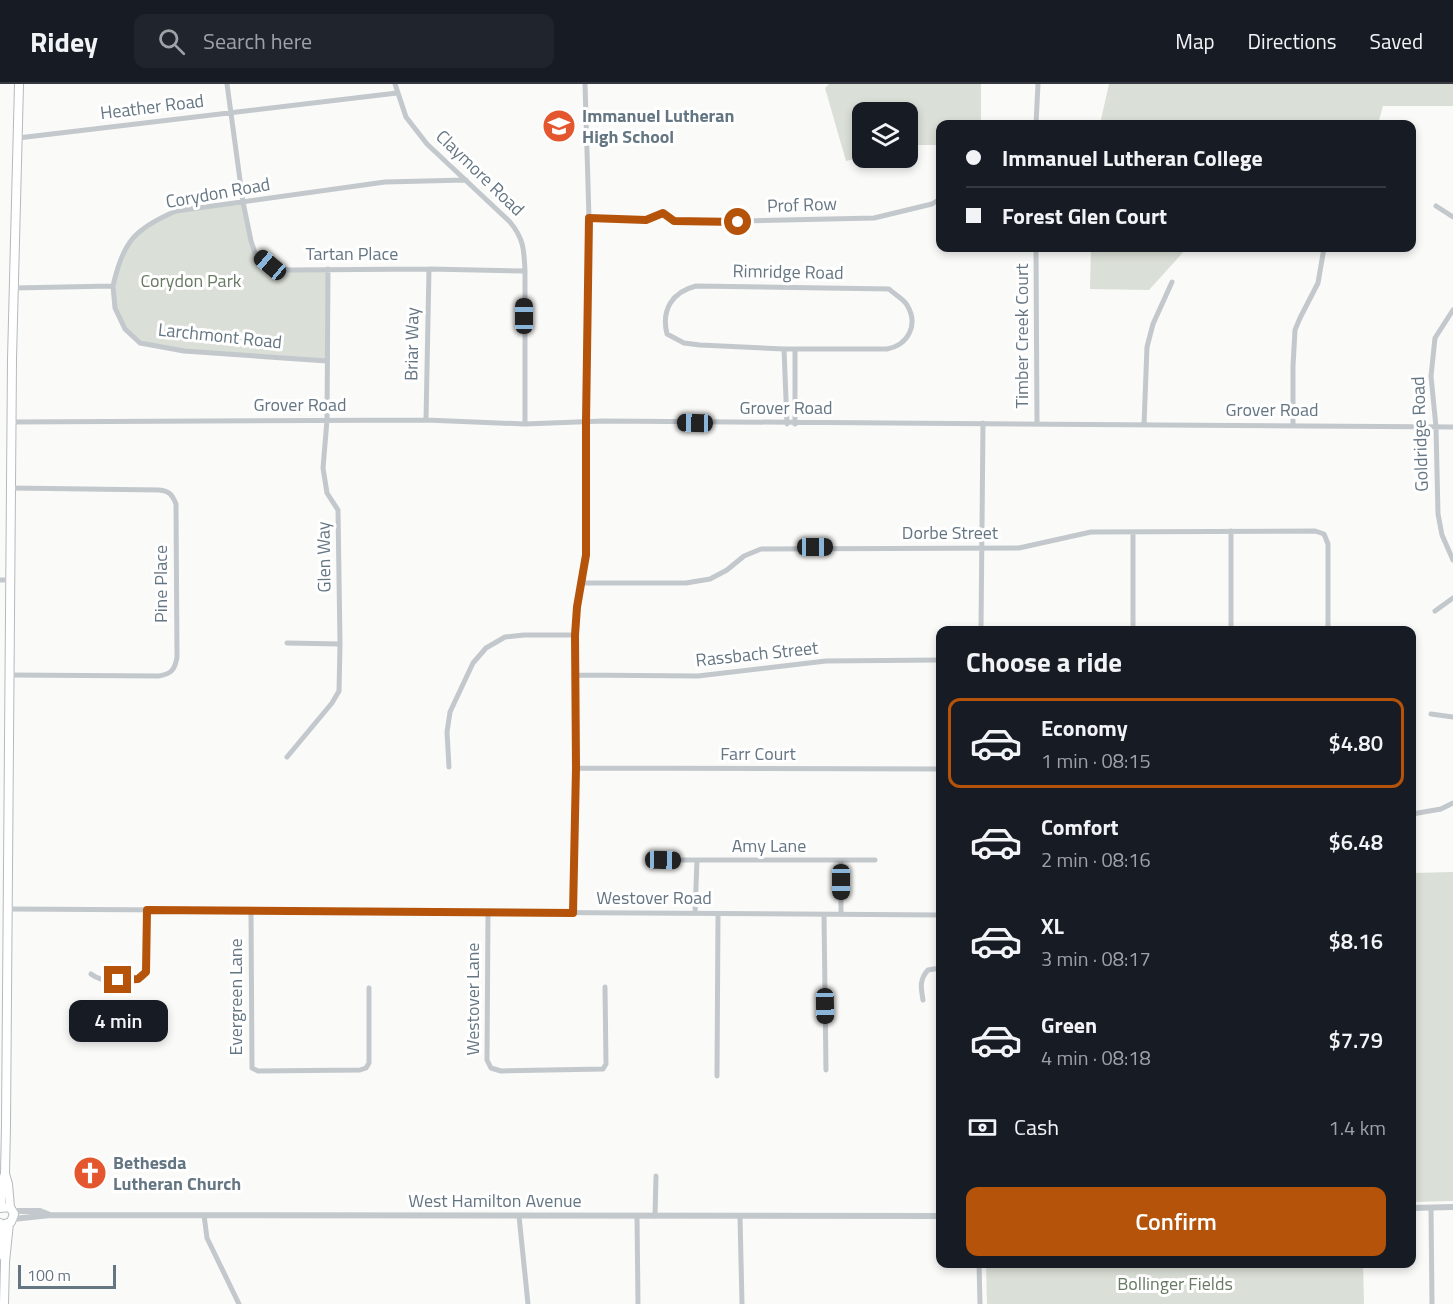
<!DOCTYPE html>
<html lang="en">
<head>
<meta charset="utf-8">
<style>
	body { margin:0; font-family:"Titillium Web",sans-serif; background:#20242c; color:#f1f3f6; height:100vh; display:flex; flex-direction:column; font-size:22px; white-space:nowrap }
	* { box-sizing:border-box; margin:0 }
	p { font-size:20px; color:#9ea1a6 }
	.icon { flex:none; width:33px; height:33px; fill:none; stroke:currentColor; stroke-width:2; stroke-linecap:round; stroke-linejoin:round }
	.map { position:relative; flex:1; overflow:hidden }
	.drawer { position:absolute; left:936px; top:542px; width:480px; height:642px; display:flex; flex-direction:column; background:#171b24; border-radius:12px; box-shadow:0 3px 9px #0003 }
	.drawer>* { flex:none }
	.hud { position:absolute; left:936px; top:36px; width:480px; height:132px; border-radius:12px; box-shadow:0 3px 9px #0003; display:grid; align-content:center; height:132px; padding:0 30px; background:#171b24 }
	.buttons { position:absolute; left:852px; top:18px; display:grid; gap:12px }
	.buttons a { display:grid; place-items:center; width:66px; height:66px; border-radius:12px; background:#171b24; box-shadow:0 3px 9px #0003; font-size:30px }
	.scale { position:absolute; left:18px; bottom:15px; width:98px; box-sizing:border-box; padding-left:6px; border:3px solid #657683; border-top:0; font-size:16px; line-height:21px; white-space:nowrap; color:#657683; -webkit-text-stroke:4px #fff; paint-order:stroke }
	.end { position:absolute; width:27px; height:27px; margin:-14px; border:8px solid #b45309; background:#fff; box-shadow:0 0 0 3px #fff }
	.from { border-radius:50% }
	.bubble { position:absolute; height:42px; border-radius:12px; background:#171b24; box-shadow:0 3px 9px #0003; font-size:20px; font-weight:600; line-height:42px; text-align:center }
	.car { position:absolute; width:18px; height:36px; margin:-18px -9px; border-radius:8px; box-shadow:0 0 4px 2px #0007; background:linear-gradient(#222 24%,#8ab4d8 0 40%,#222 0 76%,#8ab4d8 0 86%,#222 0) }
	.hud b { display:flex; align-items:center; gap:21px; height:57px; font-size:22px }
	.hud b+b { border-top:2px solid #363941 }
	.hud i { width:15px; height:15px; background:#f1f3f6 }
	ul { padding:0; list-style:none }
	li { display:flex; align-items:center; gap:18px; height:90px; margin:0 12px 9px; padding:0 18px; border:3px solid transparent; border-radius:12px }
	li div { flex:1 }
	li b { display:block; font-size:22px }
	li em { font-style:normal; font-weight:600 }
	li.current { border-color:#b45309 }
	li>.icon { width:54px; height:54px; stroke-width:1.5 }
	h2 { padding:0 30px; font-size:27px; line-height:72px }
	.pay { display:flex; align-items:center; gap:15px; height:66px; padding:0 30px; font-size:22px }
	.pay p { margin-inline-start:auto }
	.cta { display:flex; gap:12px; margin-top:auto; padding:12px 30px }
	.cta a { flex:1; height:69px; border-radius:12px; background:#b45309; color:#fff; font-size:24px; font-weight:600; line-height:69px; text-align:center }
	header { display:flex; align-items:center; gap:36px; box-sizing:border-box; height:84px; padding:0 30px; background:#171b24; border-bottom:2px solid #363941 }
	header strong { font-size:28px }
	nav { display:flex; gap:33px; margin-inline-start:auto; font-size:21px }
	.search { width:420px; height:54px; background:#20242c; display:flex; align-items:center; gap:15px; box-sizing:border-box; padding:0 21px; border-radius:12px; color:#9ea1a6; font-size:22px }
	.map>svg:first-child { display:block }
	.green { fill:#dadfd7 }
	.lines { fill:none; stroke-linecap:round; stroke-linejoin:round }
	.secondary-casing { stroke:#b3babf; stroke-width:10 }
	.minor { stroke:#c3c8cc; stroke-width:5 }
	.tertiary { stroke:#c3c8cc; stroke-width:6 }
	.secondary { stroke:#fff; stroke-width:8 }
	.route { stroke:#b45309; stroke-width:8 }
	.labels { text-anchor:middle; stroke-width:6; stroke-linejoin:round; paint-order:stroke }
	.street-label { font-size:18px; fill:#657683; stroke:#fff }
	.poi-label { font-size:18px; font-weight:bold; fill:#657683; stroke:#fff; text-anchor:start }
	.park-label { font-size:18px; fill:#687a64; stroke:#fff }
</style>
</head>
<body>
<header>
<strong>Ridey</strong>
<div class="search"><svg class="icon" aria-label="search" viewBox="0 0 24 24"><circle cx="10" cy="10" r="6"/><path d="M15 15l6 6"/></svg>Search here</div>
<nav><a>Map</a><a>Directions</a><a>Saved</a></nav>
</header>
<div class="map">
<svg width="1453" height="1220" viewBox="0 0 1453 1220">
	<rect width="100%" height="100%" fill="#fafaf8"/>
	<path class="green" d="M829 0H981V40H940V61H908V28H862V73L846 77 825 4Z
		M1109 0H1453V22H1383L1378 40H1100Z
		M243 118C246 129 251 162 256 169 272 191 305 186 328 185L327 277 184 267 140 259 125 245 115 224 113 202 132 155 151 138 176 127Z
		M1091 164H1187L1149 206 1090 205Z
		M1453 788V1117L1412 1118V789Z
		M986 1179H1363L1364 1220H987Z"/>
	<g class="lines">
		<g class="secondary-casing">
			<path id="secondary" d="M5 1090 8 1100 10 1123
				M1 1123V1100L5 1090 6 1041 12 275 19 0
				M0 1124 10 1123 14 1130 11 1138 5 1140
				M0 1139 4 1173
				M4 1220 5 1178 9 1139"/>
		</g>
		<path class="minor" d="M227 0 243 118 251 157 255 169 270 181 289 186 429 185 525 187
			M395 0 406 33 427 60 510 138C524 155 524 166 525 187V340
			M1036 40 1038 0
			M18 54 397 9
			M1436 122 1453 133
			M589 134 646 136 663 129 674 137 700 138 874 134 932 120 940 115
			M1036 164 1037 340
			M113 202 115 224 125 245 140 259 184 267 327 277
			M696 202 889 205C894 210 904 215 907 221 919 241 908 261 887 265H784L700 261 684 259 667 250C661 226 672 208 696 202Z
			M14 204 113 202C123 158 134 145 176 127L385 98 466 96
			M1453 226 1435 254 1431 292 1436 343 1438 430 1442 451 1453 476
			M784 265 787 340
			M795 265V340
			M426 336 429 185
			M11 338 426 336 525 340 603 337 1453 343
			M1293 340V282L1295 246 1300 234 1318 199 1324 164
			M1144 341 1147 263 1153 240 1172 198
			M1231 447V546
			M0 496H10
			M582 499H686L710 495 727 486 744 472 761 465 1019 464 1091 448 1315 447 1324 450 1328 460V546
			M1435 527 1453 514
			M981 546 983 339
			M1133 546V448
			M287 559 340 560
			M9 591 159 592C171 590 175 586 177 573L176 420C172 410 169 407 159 406L11 404
			M576 591 698 592 826 577 940 576
			M1431 630 1453 633
			M287 673 332 619 339 607 340 560 338 426 327 409 323 384 327 336 328 185
			M449 683 447 648 450 628 473 579 486 564 505 553 524 551H575
			M576 684 940 685
			M1412 730 1441 725 1453 719
			M663 776H875
			M8 825 940 831
			M251 827 252 984 258 987 360 986 366 984 369 979V904
			M488 829 487 976 491 984 501 987 603 985 606 980 605 903
			M573 829 576 684 575 551 577 523 586 471V338L589 134 585 0
			M695 829 697 776
			M841 830V777
			M824 831 826 986
			M91 890C102 899 131 900 143 893L147 884V826
			M923 916C921 904 919 896 928 886L940 884
			M717 992 718 830
			M1431 1124 1432 1220
			M204 1131 207 1154 239 1220
			M519 1132 528 1220
			M637 1132 638 1220
			M655 1132 656 1092
			M740 1133 742 1220
			M979 1179 980 1220"/>
		<path class="tertiary" d="M1412 1124 1453 1123
			M13 1127H40L50 1131
			M13 1135 50 1131 940 1132"/>
		<use href="#secondary" class="secondary"/>
	</g>
	<g class="lines">
		<path class="route" d="M118 896 138 895 146 888 147 826 573 829 576 684 575 551 577 523 586 471V338L589 134 646 136 663 129 674 137 738 138"/>
	</g>
	<defs>
		<g id="school-disc" transform="scale(1.725)"><circle r="9.5" fill="#e4572e" stroke="#fff"/><path d="M0-5L7-2L0 1L-7-2ZM-4 1L0 2.5L4 1V4Q0 6-4 4Z" fill="#fff"/></g>
		<g id="church-disc" transform="scale(1.725)"><circle r="9.5" fill="#e4572e" stroke="#fff"/><path d="M-1.2-6h2.4v3.5h3.3v2.4h-3.3V6h-2.4V-.1h-3.3v-2.4h3.3Z" fill="#fff"/></g>
	</defs>
	<g fill-rule="evenodd">
		<use href="#school-disc" x="559" y="42"/>
		<use href="#church-disc" x="90" y="1089"/>
	</g>
	<g class="labels">
		<g class="street-label">
			<text transform="translate(152 23) rotate(-7)" y="6">Heather Road</text>
			<text transform="translate(480 89) rotate(44)" y="6">Claymore Road</text>
			<text transform="translate(218 109) rotate(-10)" y="6">Corydon Road</text>
			<text transform="translate(802 121) rotate(-2)" y="6">Prof Row</text>
			<text x="352" y="176">Tartan Place</text>
			<text transform="translate(788 188) rotate(1)" y="6">Rimridge Road</text>
			<text transform="translate(220 252) rotate(6)" y="6">Larchmont Road</text>
			<text transform="translate(1022 252) rotate(-90)" y="6">Timber Creek Court</text>
			<text transform="translate(412 260) rotate(-89)" y="6">Briar Way</text>
			<text x="300" y="327">Grover Road</text>
			<text x="786" y="330">Grover Road</text>
			<text x="1272" y="332">Grover Road</text>
			<text transform="translate(1420 350) rotate(-92)" y="6">Goldridge Road</text>
			<text x="950" y="455">Dorbe Street</text>
			<text transform="translate(324 473) rotate(-91)" y="6">Glen Way</text>
			<text transform="translate(161 500) rotate(-90)" y="6">Pine Place</text>
			<text transform="translate(757 570) rotate(-6)" y="6">Rassbach Street</text>
			<text x="758" y="676">Farr Court</text>
			<text x="769" y="768">Amy Lane</text>
			<text x="654" y="820">Westover Road</text>
			<text transform="translate(236 913) rotate(-90)" y="6">Evergreen Lane</text>
			<text transform="translate(473 915) rotate(-90)" y="6">Westover Lane</text>
			<text x="495" y="1123">West Hamilton Avenue</text>
		</g>
		<g class="poi-label">
			<text x="582" y="38">Immanuel Lutheran<tspan x="582" dy="21">High School</tspan></text>
			<text x="113" y="1085">Bethesda<tspan x="113" dy="21">Lutheran Church</tspan></text>
		</g>
		<g class="park-label">
			<text x="191" y="203">Corydon Park</text>
			<text x="1175" y="1206">Bollinger Fields</text>
		</g>
	</g>
</svg>
<div class="buttons">
<a><svg class="icon" aria-label="layers" viewBox="0 0 24 24"><path d="M12 4l9 5-9 5-9-5zM3 14l9 5 9-5"/></svg></a>
</div>
<div class="scale">100 m</div>
<i class="end from" style="left:738px;top:138px"></i>
<i class="end" style="left:118px;top:896px"></i>
<div class="bubble" style="left:69px;top:916px;width:99px">4 min</div>
<i class="car" style="left:270px;top:181px;rotate:310deg"></i>
<i class="car" style="left:524px;top:232px;rotate:0deg"></i>
<i class="car" style="left:695px;top:339px;rotate:271deg"></i>
<i class="car" style="left:815px;top:463px;rotate:90deg"></i>
<i class="car" style="left:663px;top:776px;rotate:91deg"></i>
<i class="car" style="left:841px;top:798px;rotate:180deg"></i>
<i class="car" style="left:825px;top:922px;rotate:179deg"></i>
<div class="hud">
<b><i class="from"></i>Immanuel Lutheran College</b>
<b><i></i>Forest Glen Court</b>
</div>
<section class="drawer">
<h2>Choose a ride</h2>
<ul>
<li class="current"><svg class="icon" aria-label="car" viewBox="0 0 24 24"><path d="M5 17H2v-5l4-1 3-4h7l3 4 3 1v5h-3M9 17h6M6 11h13"/><circle cx="7" cy="17" r="2"/><circle cx="17" cy="17" r="2"/></svg><div><b>Economy</b><p>1 min · 08:15</p></div><em>$4.80</em></li>
<li><svg class="icon" aria-label="car" viewBox="0 0 24 24"><path d="M5 17H2v-5l4-1 3-4h7l3 4 3 1v5h-3M9 17h6M6 11h13"/><circle cx="7" cy="17" r="2"/><circle cx="17" cy="17" r="2"/></svg><div><b>Comfort</b><p>2 min · 08:16</p></div><em>$6.48</em></li>
<li><svg class="icon" aria-label="car" viewBox="0 0 24 24"><path d="M5 17H2v-5l4-1 3-4h7l3 4 3 1v5h-3M9 17h6M6 11h13"/><circle cx="7" cy="17" r="2"/><circle cx="17" cy="17" r="2"/></svg><div><b>XL</b><p>3 min · 08:17</p></div><em>$8.16</em></li>
<li><svg class="icon" aria-label="car" viewBox="0 0 24 24"><path d="M5 17H2v-5l4-1 3-4h7l3 4 3 1v5h-3M9 17h6M6 11h13"/><circle cx="7" cy="17" r="2"/><circle cx="17" cy="17" r="2"/></svg><div><b>Green</b><p>4 min · 08:18</p></div><em>$7.79</em></li>
</ul>
<div class="pay"><svg class="icon" aria-label="cash" viewBox="0 0 24 24"><path d="M3 7h18v10H3z"/><circle cx="12" cy="12" r="2"/></svg>Cash<p>1.4 km</p></div>
<div class="cta"><a>Confirm</a></div>
</section>
</div>
</body>
</html>
